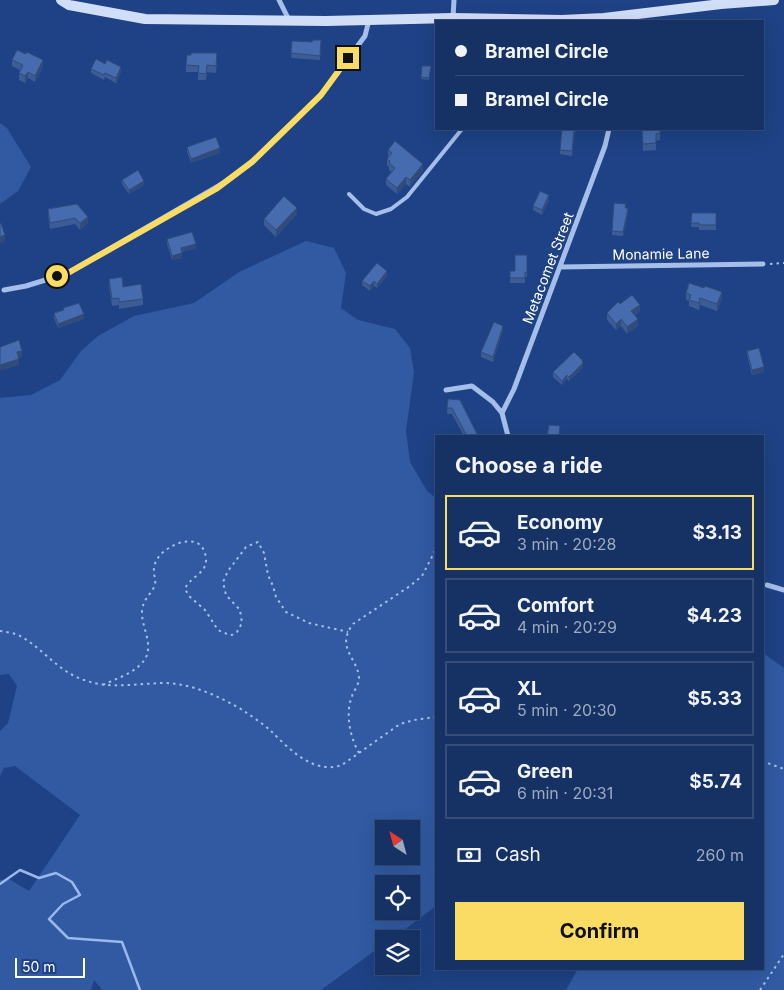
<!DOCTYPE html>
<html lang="en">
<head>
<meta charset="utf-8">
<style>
	body { margin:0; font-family:Inter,sans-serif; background:#233e6d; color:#f1f3f6; height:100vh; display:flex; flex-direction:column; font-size:19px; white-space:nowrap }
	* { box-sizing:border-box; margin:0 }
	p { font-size:16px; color:#9eaabf }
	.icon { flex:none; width:28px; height:28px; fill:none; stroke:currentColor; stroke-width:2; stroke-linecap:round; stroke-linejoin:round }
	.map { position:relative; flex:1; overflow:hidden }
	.drawer { position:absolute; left:435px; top:435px; width:329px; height:535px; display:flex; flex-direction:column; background:#163264; border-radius:0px; box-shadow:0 5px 20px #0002,0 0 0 1px #354d78 }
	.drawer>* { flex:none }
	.guide { position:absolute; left:435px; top:20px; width:329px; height:110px; border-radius:0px; box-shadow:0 5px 20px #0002,0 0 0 1px #354d78; display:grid; align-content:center; height:110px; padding:0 20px; background:#163264 }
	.needle { width:32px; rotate:324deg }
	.fabs { position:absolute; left:375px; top:820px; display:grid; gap:10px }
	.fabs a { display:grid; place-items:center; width:45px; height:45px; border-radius:0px; background:#163264; box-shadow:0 5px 20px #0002,0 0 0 1px #354d78; font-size:25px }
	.scale { position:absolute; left:15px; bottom:12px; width:70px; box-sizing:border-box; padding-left:5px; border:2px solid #fff; border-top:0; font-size:14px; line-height:18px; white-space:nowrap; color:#fff; -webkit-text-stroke:4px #1e4285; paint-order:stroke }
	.end { position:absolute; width:22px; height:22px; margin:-11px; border:6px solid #fadc64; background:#111; box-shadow:0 0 0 2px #111 }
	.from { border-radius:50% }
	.guide b { display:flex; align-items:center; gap:18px; height:48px; font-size:19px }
	.guide b+b { border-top:1px solid #354d78 }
	.guide i { width:12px; height:12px; background:#f1f3f6 }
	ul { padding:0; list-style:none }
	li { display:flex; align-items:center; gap:15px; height:75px; margin:0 10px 8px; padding:0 10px; border:2px solid #354d78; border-radius:0px }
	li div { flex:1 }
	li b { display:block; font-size:19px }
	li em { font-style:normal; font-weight:700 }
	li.active { border-color:#fadc64 }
	li>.icon { width:45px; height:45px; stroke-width:1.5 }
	h2 { padding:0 20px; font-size:22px; line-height:60px }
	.pay { display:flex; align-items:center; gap:12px; height:55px; padding:0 20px; font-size:19px }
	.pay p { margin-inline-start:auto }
	.button { display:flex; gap:10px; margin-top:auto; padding:10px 20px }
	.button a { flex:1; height:58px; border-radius:0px; background:#fadc64; color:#111; font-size:20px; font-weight:700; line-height:58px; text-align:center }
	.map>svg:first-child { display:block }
	.green { fill:#315aa3; fill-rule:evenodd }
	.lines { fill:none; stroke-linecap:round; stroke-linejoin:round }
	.stream { stroke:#99b8ec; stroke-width:2.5 }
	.path { stroke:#a5beea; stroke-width:2; stroke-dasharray:2.5 4; stroke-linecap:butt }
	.lane { stroke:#a5beea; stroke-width:4 }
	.street { stroke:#a5beea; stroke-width:5 }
	.secondary { stroke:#d1def8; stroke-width:10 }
	.wall { fill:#3c5c96 }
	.shaded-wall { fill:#314b7a }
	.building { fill:#466bae; stroke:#314b7a }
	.route { stroke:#fadc64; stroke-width:6 }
	.labels { text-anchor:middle; stroke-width:5; stroke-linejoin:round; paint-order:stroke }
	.street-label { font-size:14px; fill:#fff; stroke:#1e4285 }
</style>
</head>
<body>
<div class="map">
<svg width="784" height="990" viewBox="0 0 784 990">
	<rect width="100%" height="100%" fill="#1e4285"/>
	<path class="green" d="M0 123 7 128 31 167 18 191 0 204Z
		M306 241 334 248 346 273 341 308 358 320 395 329 410 348 414 372 406 431 410 462 427 491 436 498V906L392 939H384V944L321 990H102L94 980 91 990H0V880L9 879 29 891 80 815 15 766 4 768 0 776V731L8 723 17 686 9 674 0 675V398L31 395 60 380 81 351 98 336 134 316 194 303 239 272ZM384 829H411V856H384ZM384 884H411V911H384Z
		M763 653 784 668V990H566L578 969H762Z"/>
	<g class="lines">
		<path class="stream" d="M0 884 20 870 39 878 56 873 72 882 80 895 63 904 49 919 68 938 122 942 140 990"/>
		<path class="path" d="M770 264 784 263
			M0 631C7 632 15 633 22 637 43 649 59 672 84 680 111 690 138 683 166 683 193 684 221 697 244 711 253 717 263 724 271 731 289 749 314 775 342 765L400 724 414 720 436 717
			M103 685C117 678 136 673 145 659 154 645 141 626 142 611 143 598 153 593 155 584 156 580 154 576 154 572 153 562 160 553 169 548 183 539 204 536 206 559 207 574 189 577 185 589L189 596 205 610 218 630 227 634 232 635 237 632 242 623 240 610 226 595 223 582 228 571 246 547 258 542 264 553 268 575 273 586 276 597 286 612 309 623 348 632
			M359 753C350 737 345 714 352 696 354 690 359 685 359 678 358 658 335 648 353 624L410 586 422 576 436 549
			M762 761 784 769
			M760 990 784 954"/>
		<path class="lane" d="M349 194 364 209 376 214 391 209 407 197 462 129"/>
		<path class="street" d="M279 0 289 20
			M453 18 454 0
			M560 267 763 264
			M4 290 26 286 68 273 227 181 252 162 321 95 365 36 369 20
			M446 390 472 386 493 402 502 413
			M508 436 502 413 514 389 605 146 609 129
			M767 585 784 590"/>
		<path class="secondary" d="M61 0 69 5 145 19 326 21 453 18 562 20 604 18 721 4 774 0"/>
	</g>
	<path class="wall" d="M321 40 320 60 291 58 292 41 312 42Z
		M12 60 43 67 35 82 28 78 25 83 19 80V73L20 70 12 66Z
		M217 60 216 73 207 72 206 80H198V72H186V65Z
		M422 66H431L429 80 421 79Z
		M91 69 121 72 116 83 105 77 104 80 91 73Z
		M575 129 572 156 560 154V150Z
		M642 129 660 133V140L656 141V150L643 151Z
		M187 147 220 153 191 163 187 152Z
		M388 150 423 171 410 187 406 184 397 194 386 185V179L391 172 389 170V167L387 166V159L389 157 388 156Z
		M122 180 144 185 129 194 122 184Z
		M549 200 542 215 533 210V206Z
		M77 204 88 223 80 230 75 224 50 229 48 216V209Z
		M626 208 628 213 623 236 612 235V231Z
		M692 213H716V230H699V227H691Z
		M297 214 276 237 264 225V219Z
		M167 239 196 248 182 252V258L172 260 167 244Z
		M527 255V277H525V283H510V271H515Z
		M387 276 377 288 374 286 370 291 362 285V281Z
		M109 279 143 299V305L119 309V305L112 306 109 286Z
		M686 293 722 299 717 311 700 305 699 310 689 306V301L686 300Z
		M63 308 84 319 58 328 54 318V313L63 310Z
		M640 311 635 315 638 326 627 334 621 326 616 330 607 320V313Z
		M503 330 493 362 481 357V352Z
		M747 351 764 372 752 375 747 355Z
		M583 367 569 381 567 379 562 385 553 377V372Z
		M448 399 478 436H464L452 414H447Z"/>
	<path class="shaded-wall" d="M43 60V67L35 82V76Z
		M121 67V72L116 83V78Z
		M28 72V78L25 83V76Z
		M220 148V153L191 163V159Z
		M423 164V171L410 187V180Z
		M406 177V184L397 194V188Z
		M144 181V185L129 194V190Z
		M549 195V200L542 215V210Z
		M297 208V214L276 237V230Z
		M628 208V213L623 236V232Z
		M88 217V223L80 230V223Z
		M5 235V242L0 243V237Z
		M196 244V248L181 252V248Z
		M182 253V258L172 260V256Z
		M387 271V276L377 288V284Z
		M374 281V286L370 291V286Z
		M722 292V299L717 311V304Z
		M700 298V305L699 310V303Z
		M640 305V311L631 318V311Z
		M84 314V319L58 328V324Z
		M621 319V326L616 330V324Z
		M638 319V326L627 334V327Z
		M503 326V330L493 362V357Z
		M22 351V357L17 359V352Z
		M19 359V365L0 371V365Z
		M583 363V367L569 381V377Z
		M764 367V372L752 375V370Z
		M567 375V379L562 385V381Z"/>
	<path class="building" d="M313 40H321L320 56 291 53 292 41 312 42Z
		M17 50 26 54 27 52 43 60 35 76 28 72 25 76 19 73 23 65 12 60Z
		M191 53H217L216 66 207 65 206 74 198 73 199 66 186 65 187 55H191Z
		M96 59 105 64 107 60 121 67 116 78 105 73 104 75 91 69Z
		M422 66H431L429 78 421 77Z
		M562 129H574L572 151 560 150Z
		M642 129H660V133L656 134V143L643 144Z
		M216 137 220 148 191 159 187 147Z
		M395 141 423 164 410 180 406 177 397 188 386 179 395 168 389 163 390 161 387 159 392 153 388 150Z
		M138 170 144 181 129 190 122 180Z
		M540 191 549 195 542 210 533 206Z
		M284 196 297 208 276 230 264 219Z
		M614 203 626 204 625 208H628L623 232 612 231Z
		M77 204 88 217 80 223 75 218 50 223 48 209Z
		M692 213H716V225H699V223H691Z
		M1 223 5 235 0 237V224Z
		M192 232 196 244 181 248 182 253 172 256 167 239Z
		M515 255H527V273L525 272V278H510V271H515Z
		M377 263 387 271 377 284 374 281 370 286 362 281Z
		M122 277 123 287 141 284 143 299 119 302V298L112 299 109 279Z
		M689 283 704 288 705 286 722 292 717 304 700 298 699 303 689 300 691 295 686 293Z
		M632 295 640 305 631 311 638 319 627 327 621 319 616 324 607 313 618 302 620 304Z
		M79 303 84 314 58 324 54 313 64 310 63 308Z
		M494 322 503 326 493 357 481 352Z
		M19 340 22 351 17 352 19 359 0 365V347Z
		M759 348 764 367 752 370 747 351Z
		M574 352 582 360 583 363 569 377 567 375 562 381 553 372Z
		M448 399 460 400 478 436H467L452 408H447Z
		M549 425 560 426 559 436H547Z"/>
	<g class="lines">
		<path class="route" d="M57 276 68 273 216 189 252 162 321 95 348 58"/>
	</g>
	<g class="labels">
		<g class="street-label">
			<text transform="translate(661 254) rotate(-1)" y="5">Monamie Lane</text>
			<text transform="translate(548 268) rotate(-69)" y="5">Metacomet Street</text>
		</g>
	</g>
</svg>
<div class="fabs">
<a><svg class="needle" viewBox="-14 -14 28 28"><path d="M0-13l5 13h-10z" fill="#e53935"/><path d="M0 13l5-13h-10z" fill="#9eaabf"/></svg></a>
<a><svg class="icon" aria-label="locate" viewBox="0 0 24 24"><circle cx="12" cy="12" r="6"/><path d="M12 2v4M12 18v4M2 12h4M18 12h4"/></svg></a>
<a><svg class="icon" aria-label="layers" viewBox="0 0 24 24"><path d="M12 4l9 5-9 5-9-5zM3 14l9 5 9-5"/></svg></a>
</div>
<div class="scale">50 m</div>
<i class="end from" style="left:57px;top:276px"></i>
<i class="end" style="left:348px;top:58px"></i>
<div class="guide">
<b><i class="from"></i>Bramel Circle</b>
<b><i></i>Bramel Circle</b>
</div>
<section class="drawer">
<h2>Choose a ride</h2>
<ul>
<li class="active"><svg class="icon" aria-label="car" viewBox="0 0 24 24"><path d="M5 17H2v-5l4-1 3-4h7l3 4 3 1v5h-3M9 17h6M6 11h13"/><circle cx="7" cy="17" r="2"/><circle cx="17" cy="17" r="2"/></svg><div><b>Economy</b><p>3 min · 20:28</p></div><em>$3.13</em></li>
<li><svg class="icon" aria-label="car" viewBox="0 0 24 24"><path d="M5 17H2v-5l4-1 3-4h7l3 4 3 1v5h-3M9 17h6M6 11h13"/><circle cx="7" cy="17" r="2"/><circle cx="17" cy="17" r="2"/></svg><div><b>Comfort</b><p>4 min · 20:29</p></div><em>$4.23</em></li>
<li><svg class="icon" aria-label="car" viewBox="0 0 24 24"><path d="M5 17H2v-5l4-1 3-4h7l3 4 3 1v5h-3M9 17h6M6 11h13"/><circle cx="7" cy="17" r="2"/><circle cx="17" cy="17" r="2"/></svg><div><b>XL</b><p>5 min · 20:30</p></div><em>$5.33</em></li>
<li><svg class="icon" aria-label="car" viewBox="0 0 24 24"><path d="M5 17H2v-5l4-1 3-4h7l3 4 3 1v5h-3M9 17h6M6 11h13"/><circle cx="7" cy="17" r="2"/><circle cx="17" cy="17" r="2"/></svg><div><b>Green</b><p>6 min · 20:31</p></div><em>$5.74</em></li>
</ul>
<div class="pay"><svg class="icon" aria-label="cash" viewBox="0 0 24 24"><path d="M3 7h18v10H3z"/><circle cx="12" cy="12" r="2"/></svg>Cash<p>260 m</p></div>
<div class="button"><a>Confirm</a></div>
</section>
</div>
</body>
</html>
